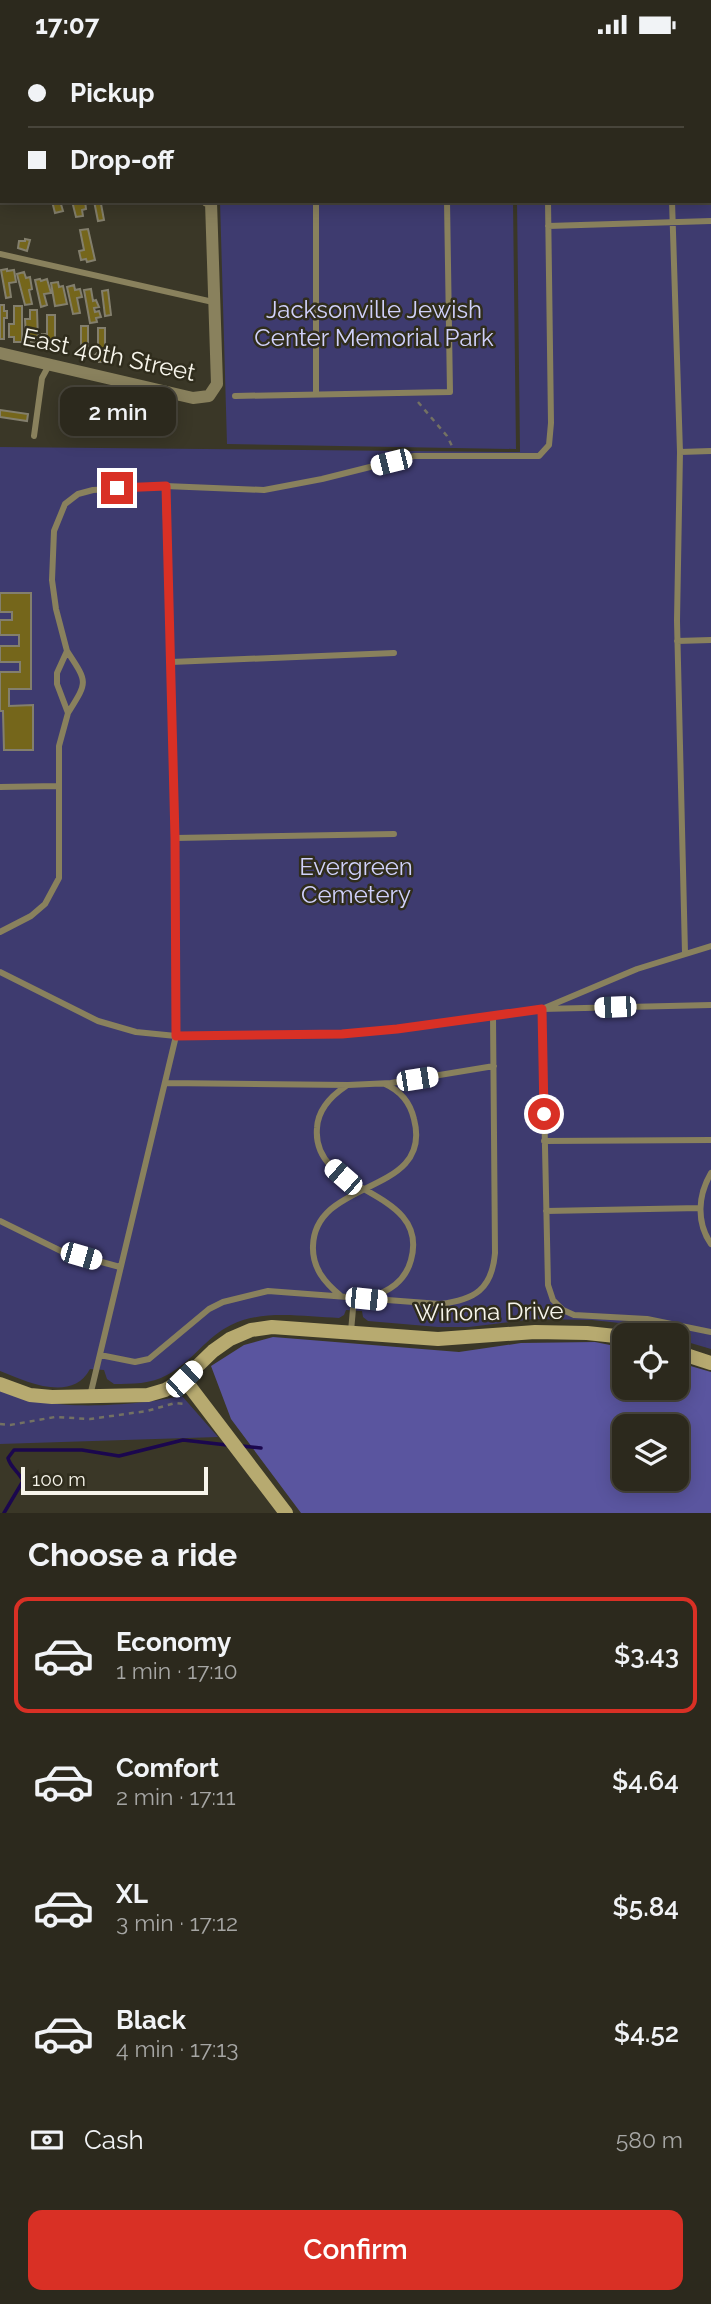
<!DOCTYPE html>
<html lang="en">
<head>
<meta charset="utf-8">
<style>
	body { margin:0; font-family:Raleway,sans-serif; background:#38352a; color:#f1f3f6; height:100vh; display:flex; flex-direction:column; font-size:26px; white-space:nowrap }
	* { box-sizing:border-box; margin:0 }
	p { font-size:23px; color:#a6a6a4 }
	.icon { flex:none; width:38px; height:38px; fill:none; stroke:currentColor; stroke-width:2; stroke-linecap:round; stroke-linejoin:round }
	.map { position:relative; height:1464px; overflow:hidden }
	.sheet { display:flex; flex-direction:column; background:#2c291d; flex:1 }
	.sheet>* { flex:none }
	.top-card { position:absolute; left:0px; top:0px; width:712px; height:154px; box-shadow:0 4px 18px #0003,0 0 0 2px #48453b; display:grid; align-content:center; height:154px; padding:0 28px; background:#2c291d }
	.buttons { position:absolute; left:612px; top:1274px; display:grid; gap:14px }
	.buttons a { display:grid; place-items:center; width:77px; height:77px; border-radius:14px; background:#2c291d; box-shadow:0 4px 18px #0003,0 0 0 2px #48453b; font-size:35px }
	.scale { position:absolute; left:21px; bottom:18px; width:187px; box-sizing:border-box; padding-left:7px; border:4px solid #f7f5eb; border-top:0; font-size:19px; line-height:24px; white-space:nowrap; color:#f7f5eb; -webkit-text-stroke:5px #302d1d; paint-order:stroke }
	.end { position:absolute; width:32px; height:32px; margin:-16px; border:9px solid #d93025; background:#fff; box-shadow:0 0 0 4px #fff }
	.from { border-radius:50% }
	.bubble { position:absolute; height:49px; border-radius:14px; background:#2c291d; box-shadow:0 4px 18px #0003,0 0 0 2px #48453b; font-size:23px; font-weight:600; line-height:49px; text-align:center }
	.car { position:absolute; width:21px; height:42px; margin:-21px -10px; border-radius:9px; box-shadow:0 0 5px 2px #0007; background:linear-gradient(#fff 24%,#345 0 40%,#fff 0 76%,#345 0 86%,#fff 0) }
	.top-card b { display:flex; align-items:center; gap:24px; height:66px; font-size:26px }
	.top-card b+b { border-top:2px solid #48453b }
	.top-card i { width:18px; height:18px; background:#f1f3f6 }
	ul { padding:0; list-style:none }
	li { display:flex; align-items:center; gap:21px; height:116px; margin:0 14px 10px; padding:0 14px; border:4px solid transparent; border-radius:14px }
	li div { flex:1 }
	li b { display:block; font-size:26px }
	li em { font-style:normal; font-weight:600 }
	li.on { border-color:#d93025 }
	li>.icon { width:63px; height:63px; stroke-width:1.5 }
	h2 { padding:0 28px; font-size:32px; line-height:84px }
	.pay { display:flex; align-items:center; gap:18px; height:77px; padding:0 28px; font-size:26px }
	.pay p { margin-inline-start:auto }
	.primary-button { display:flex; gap:14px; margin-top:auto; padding:14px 28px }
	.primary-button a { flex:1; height:80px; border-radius:14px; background:#d93025; color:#fff; font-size:28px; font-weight:600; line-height:80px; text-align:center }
	.status { display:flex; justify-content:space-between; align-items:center; height:49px; padding:0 35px; background:#2c291d; direction:ltr }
	.status svg { height:19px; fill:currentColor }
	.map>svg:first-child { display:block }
	.green { fill:#3e3b6f }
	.forest { fill:#5a559f; fill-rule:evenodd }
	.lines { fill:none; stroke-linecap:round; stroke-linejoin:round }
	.stream { stroke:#1b074e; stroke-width:3.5 }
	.building { fill:#75661b; stroke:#837f6d; stroke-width:2 }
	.path { stroke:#737163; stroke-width:2.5; stroke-dasharray:5 5; stroke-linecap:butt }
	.lane { stroke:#89815d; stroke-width:6 }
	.street { stroke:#89815d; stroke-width:12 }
	.secondary { stroke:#b7aa70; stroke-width:14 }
	.route { stroke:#d93025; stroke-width:9 }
	.labels { text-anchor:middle; stroke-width:5; stroke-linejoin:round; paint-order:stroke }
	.park-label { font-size:24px; fill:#d0d1fb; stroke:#302d1d }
	.street-label { font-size:24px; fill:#f7f5eb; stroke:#302d1d }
</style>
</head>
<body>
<div class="status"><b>17:07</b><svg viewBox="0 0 49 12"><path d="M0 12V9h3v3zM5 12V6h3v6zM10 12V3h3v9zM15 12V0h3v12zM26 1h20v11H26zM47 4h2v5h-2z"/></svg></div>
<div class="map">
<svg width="711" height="1464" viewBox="0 0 711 1464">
	<rect width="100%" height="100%" fill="#3a3727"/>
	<path class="green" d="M215 0H510V2H215Z
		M514 0H711V1300L677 1290V1286H665L629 1275 592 1271 533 1270 469 1278H438L368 1272 363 1268 362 1262 346 1261 344 1266 339 1269C305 1268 263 1260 231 1276 206 1288 192 1313 167 1326 151 1335 132 1335 114 1335L107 1330 104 1321 90 1320C72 1354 27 1333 0 1322V398L520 403 517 152H710V2Z
		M220 152H513L516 400 227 395Z
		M0 1341C44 1364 135 1357 182 1347L218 1388 0 1395Z"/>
	<path class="forest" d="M273 1288 459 1303 521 1294 595 1293 625 1299V1339H677V1313L711 1323V1464H301L231 1370 211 1317 244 1296ZM625 1377H677V1430H625Z"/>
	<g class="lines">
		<path class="stream" d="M242 1397 261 1399
			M4 1464 23 1432C19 1423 10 1418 8 1409L14 1401H82L119 1407 183 1391 227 1396"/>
	</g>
	<path class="building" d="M52 152H60L63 162 55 164Z
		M72 152H85L86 160 82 161 83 167 76 168Z
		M94 152H106L101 155 104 171 98 172Z
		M88 180 95 211 87 213 86 210 81 211 79 202 84 201 80 181Z
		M25 190 30 191 27 202 18 199 19 192H25Z
		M7 220V222L14 221 16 233 9 234 11 248 6 249 1 221Z
		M24 223 26 229 30 228 32 240 29 241 32 255 25 256 17 225Z
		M40 230 41 232 47 230 51 244 44 245 47 256 41 258 35 231Z
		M58 233 59 238 63 237 67 255 55 257 51 234Z
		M74 236 75 241 80 240 82 248 77 249 80 264 73 265 67 238Z
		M91 240 93 252 96 251 99 258 94 259 95 263 99 262 101 268 96 269 97 273 90 274 84 241Z
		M108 241 111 266 105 267 102 242Z
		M0 256H4V262H7V269H4V290H0Z
		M14 257H22V293H14V288H9V275H14Z
		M30 261H37L38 292 31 293V287H26L25 270H30Z
		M47 266H55V298H47V292H43L42 285H47Z
		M81 277H88V306H81Z
		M98 279H105V313H99L98 305H96L98 303Z
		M97 343H104L102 379H95Z
		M0 361 28 365 27 372 0 368Z
		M0 544H31V640H9V657L33 656V701H4L3 662H0V623H20V613H0V597H19V586H0V571H12V563H0Z"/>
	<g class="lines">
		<path class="path" d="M418 353 447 387 452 397
			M0 1375 10 1376 55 1368 90 1370 147 1362 175 1354 186 1355"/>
		<path class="lane" d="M444 0V2
			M545 0V2
			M669 0V2
			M672 152 680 403 677 572 685 904
			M548 177 711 172
			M0 205 213 253
			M316 345V152
			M235 347 450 343 447 152
			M34 387 42 329 49 316
			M680 403 711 402
			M677 592 711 591
			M67 602C88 634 88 632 68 664
			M171 613 394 604
			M0 738 58 737
			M175 789 394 785
			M0 883 31 867 45 855 59 829V697L68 664 57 635V624L67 602 56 560 52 531 54 482 65 455 78 445 93 441 165 437 264 441 322 430 414 407H539L549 396 551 374 548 152
			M0 923 98 972 136 983 176 987 342 985 397 980 542 960 637 920 711 897
			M711 956 542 960 548 1236 553 1251 563 1261 574 1266 647 1270 711 1283
			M165 1034 348 1036 391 1034 494 1017
			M346 1037C331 1047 318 1060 317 1079 311 1147 431 1138 411 1211 405 1233 389 1242 369 1249
			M544 1092 711 1091
			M711 1124C698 1146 696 1173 711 1195
			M546 1162 700 1159
			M0 1172 61 1202 120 1218
			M341 1247C325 1234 312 1219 313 1197 315 1128 434 1147 414 1070 410 1053 401 1042 385 1035
			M351 1282 354 1249
			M100 1306 135 1313 149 1310 209 1260 223 1253 268 1242 440 1255C475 1251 492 1240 495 1204L493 967
			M90 1347 176 987 175 789 165 437"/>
		<path class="street" d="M0 116H2
			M0 304 193 349 209 347 217 335 211 153 207 152"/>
		<path class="secondary" d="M677 1303 711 1314
			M184 1330 286 1464
			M0 1335 30 1346 52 1348 148 1346 165 1341 184 1330 213 1302 230 1290 251 1281 272 1278 438 1290 535 1283 587 1284 625 1288"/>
	</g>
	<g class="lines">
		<path class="route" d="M117 439 166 437 175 789 176 987 342 985 397 980 542 960 544 1065"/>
	</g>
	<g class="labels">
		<g class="park-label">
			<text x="374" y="269">Jacksonville Jewish<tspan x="374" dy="28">Center Memorial Park</tspan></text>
			<text x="356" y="826">Evergreen<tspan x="356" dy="28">Cemetery</tspan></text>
		</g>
		<g class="street-label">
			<text transform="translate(109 306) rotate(12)" y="8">East 40th Street</text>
			<text transform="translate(489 1263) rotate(-1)" y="8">Winona Drive</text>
		</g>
	</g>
</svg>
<div class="buttons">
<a><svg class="icon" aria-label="locate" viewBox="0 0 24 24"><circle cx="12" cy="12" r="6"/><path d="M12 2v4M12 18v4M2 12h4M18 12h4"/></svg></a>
<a><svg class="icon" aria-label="layers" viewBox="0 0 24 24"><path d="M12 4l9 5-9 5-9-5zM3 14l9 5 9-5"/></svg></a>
</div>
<div class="scale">100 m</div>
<i class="end from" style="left:544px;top:1065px"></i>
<i class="end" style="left:117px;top:439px"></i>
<div class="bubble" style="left:60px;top:338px;width:116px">2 min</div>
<i class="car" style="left:391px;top:413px;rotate:256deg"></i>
<i class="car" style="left:615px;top:958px;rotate:268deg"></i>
<i class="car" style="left:417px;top:1030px;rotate:81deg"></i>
<i class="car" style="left:343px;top:1128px;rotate:311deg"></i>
<i class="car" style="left:81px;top:1207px;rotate:106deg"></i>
<i class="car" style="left:366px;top:1250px;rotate:96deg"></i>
<i class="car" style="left:184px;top:1330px;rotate:46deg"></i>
<div class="top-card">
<b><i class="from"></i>Pickup</b>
<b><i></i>Drop-off</b>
</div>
</div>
<section class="sheet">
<h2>Choose a ride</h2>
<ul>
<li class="on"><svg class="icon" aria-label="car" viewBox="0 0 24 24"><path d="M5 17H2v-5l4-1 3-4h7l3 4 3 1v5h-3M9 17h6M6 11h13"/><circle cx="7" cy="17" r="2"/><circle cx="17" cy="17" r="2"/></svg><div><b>Economy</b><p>1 min · 17:10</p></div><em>$3.43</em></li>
<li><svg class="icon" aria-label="car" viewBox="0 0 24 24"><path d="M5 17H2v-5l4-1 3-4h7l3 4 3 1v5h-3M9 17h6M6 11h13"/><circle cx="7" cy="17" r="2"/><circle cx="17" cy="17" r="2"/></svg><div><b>Comfort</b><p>2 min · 17:11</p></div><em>$4.64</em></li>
<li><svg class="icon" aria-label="car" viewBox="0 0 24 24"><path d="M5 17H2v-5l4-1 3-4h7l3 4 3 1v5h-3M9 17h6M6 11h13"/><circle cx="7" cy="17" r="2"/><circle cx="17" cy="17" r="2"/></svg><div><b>XL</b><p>3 min · 17:12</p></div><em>$5.84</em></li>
<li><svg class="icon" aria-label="car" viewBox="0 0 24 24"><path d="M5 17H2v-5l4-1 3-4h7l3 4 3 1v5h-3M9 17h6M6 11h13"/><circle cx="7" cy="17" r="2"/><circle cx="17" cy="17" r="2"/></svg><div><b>Black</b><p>4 min · 17:13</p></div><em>$4.52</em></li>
</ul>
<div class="pay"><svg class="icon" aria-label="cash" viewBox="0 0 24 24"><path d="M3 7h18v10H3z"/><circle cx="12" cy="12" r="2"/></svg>Cash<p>580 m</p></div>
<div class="primary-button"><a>Confirm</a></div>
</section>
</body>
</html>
